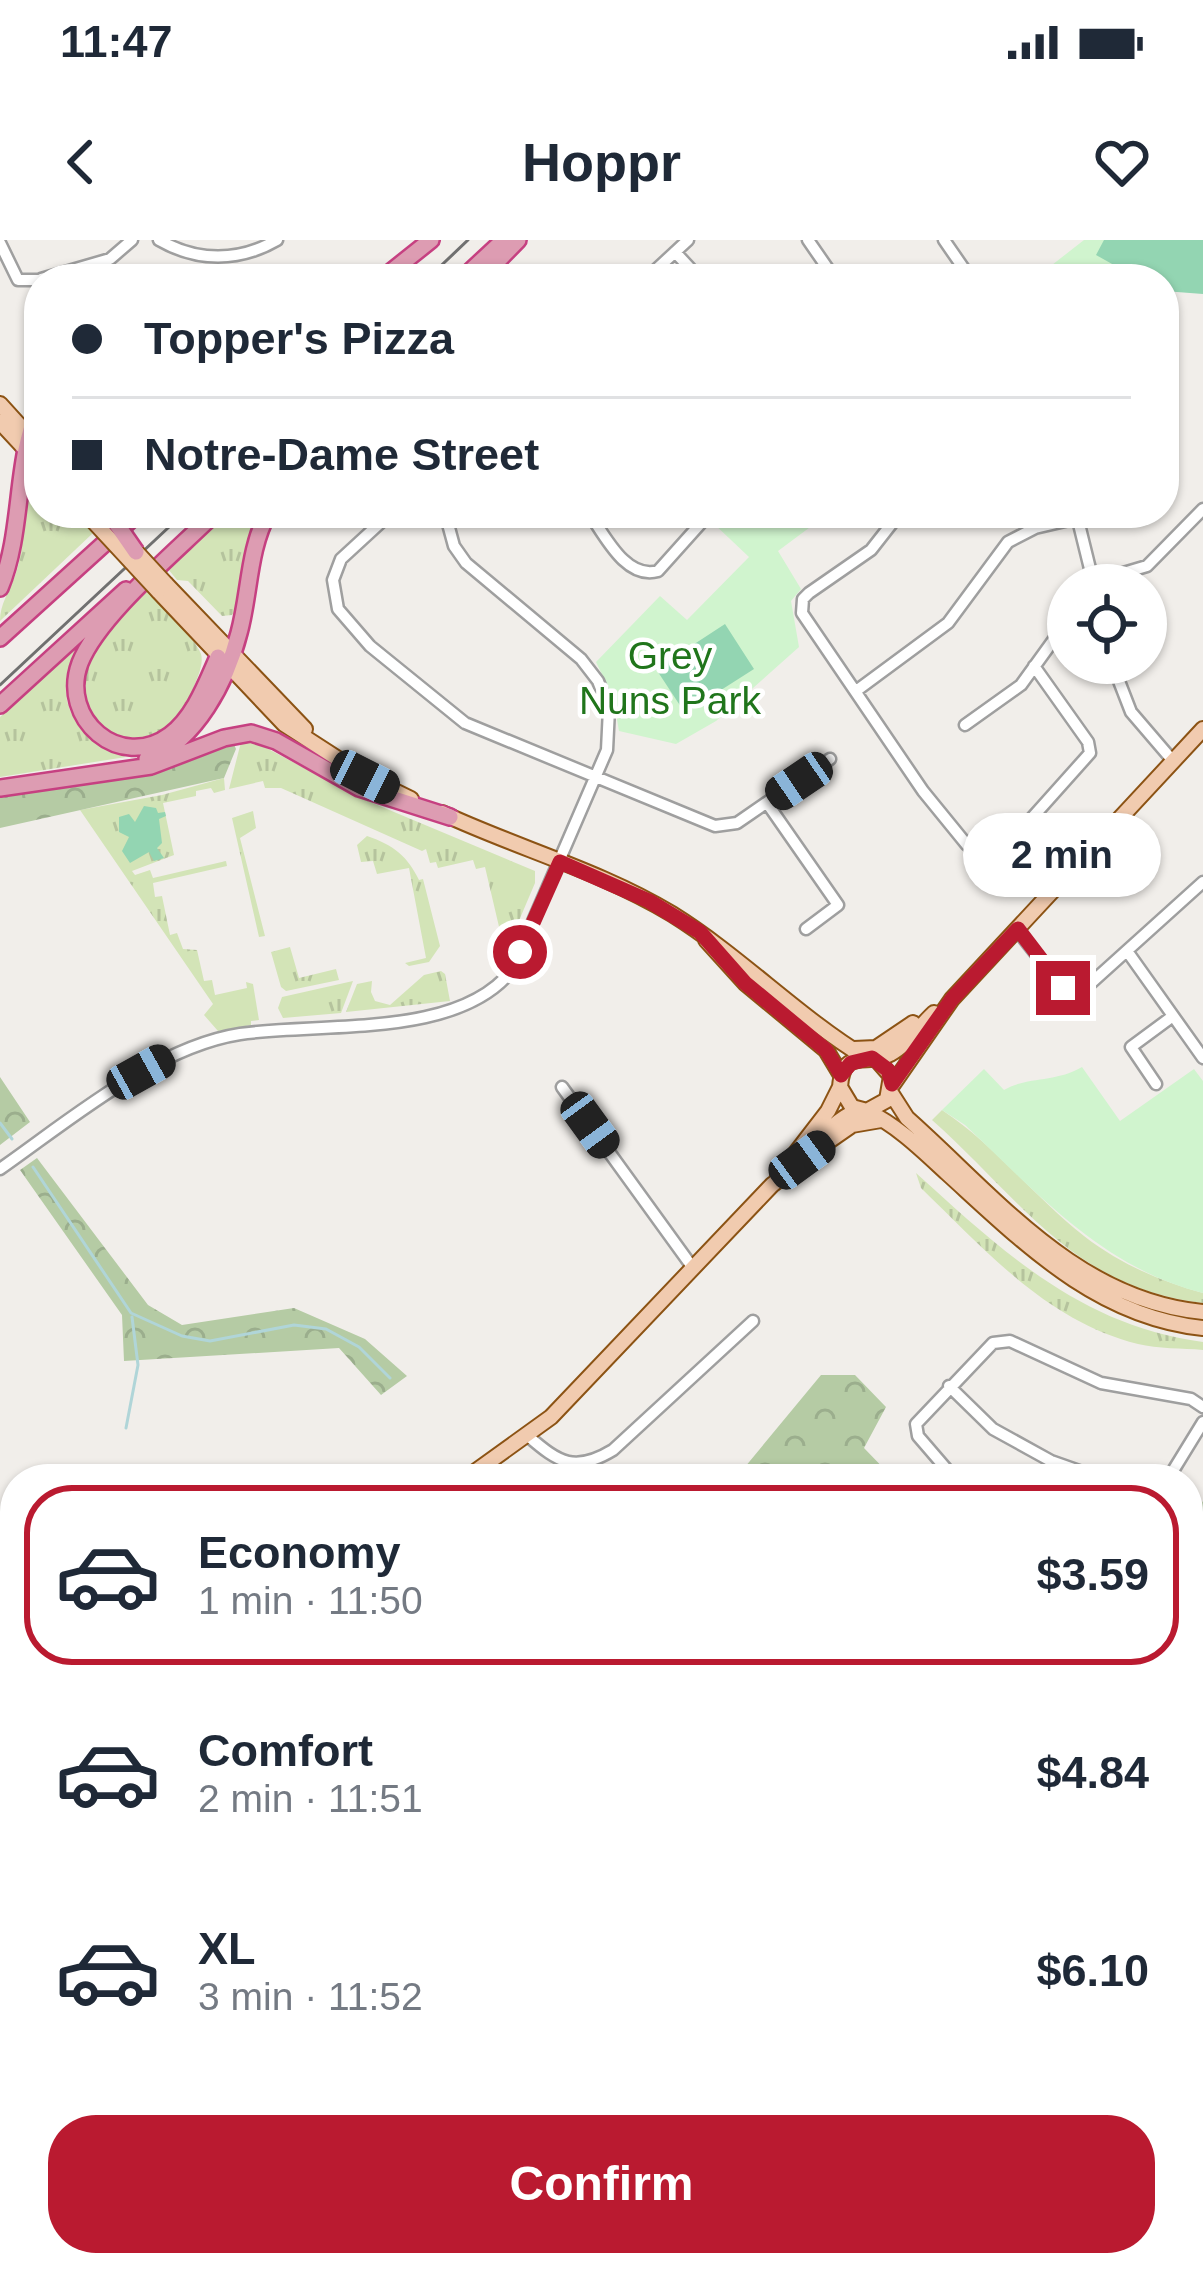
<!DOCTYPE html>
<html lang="en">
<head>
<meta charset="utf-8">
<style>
	body { margin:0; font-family:Helvetica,sans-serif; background:#f2f2f3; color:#1f2937; height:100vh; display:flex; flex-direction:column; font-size:45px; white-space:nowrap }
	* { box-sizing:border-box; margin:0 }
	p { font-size:39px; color:#747a83 }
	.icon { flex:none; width:66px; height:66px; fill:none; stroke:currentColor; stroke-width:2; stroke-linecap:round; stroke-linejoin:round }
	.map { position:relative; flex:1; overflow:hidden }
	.panel { position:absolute; left:0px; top:1224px; width:1203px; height:813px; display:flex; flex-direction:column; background:#fff; border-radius:48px 48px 0 0; box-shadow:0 3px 9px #0004 }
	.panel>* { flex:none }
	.hud { position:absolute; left:24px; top:24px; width:1155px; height:264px; border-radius:48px; box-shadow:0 3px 9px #0004; display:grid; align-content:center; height:264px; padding:0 48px; background:#fff }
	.tools { position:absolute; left:1047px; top:324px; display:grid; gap:24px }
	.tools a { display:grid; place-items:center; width:120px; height:120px; border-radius:50%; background:#fff; box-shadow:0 3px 9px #0004; font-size:60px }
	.end { position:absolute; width:54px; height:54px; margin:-27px; border:15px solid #ba1a30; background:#fff; box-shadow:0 0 0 6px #fff }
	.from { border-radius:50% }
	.bubble { position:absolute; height:84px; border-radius:42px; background:#fff; box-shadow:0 3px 9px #0004; font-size:39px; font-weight:800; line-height:84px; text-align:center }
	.car { position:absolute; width:36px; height:72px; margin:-36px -18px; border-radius:15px; box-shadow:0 0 9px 3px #0007; background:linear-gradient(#222 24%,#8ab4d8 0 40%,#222 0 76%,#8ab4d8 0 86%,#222 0) }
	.hud b { display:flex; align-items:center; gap:42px; height:114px; font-size:45px }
	.hud b+b { border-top:3px solid #e0e1e3 }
	.hud i { width:30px; height:30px; background:#1f2937 }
	ul { padding:21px 0 0; list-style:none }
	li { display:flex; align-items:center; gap:36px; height:180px; margin:0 24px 18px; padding:0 24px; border:6px solid transparent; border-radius:48px }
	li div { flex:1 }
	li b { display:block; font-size:45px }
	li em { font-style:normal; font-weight:800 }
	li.selected { border-color:#ba1a30 }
	li>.icon { width:108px; height:108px; stroke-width:1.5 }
	.button { display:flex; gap:24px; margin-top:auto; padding:24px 48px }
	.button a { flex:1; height:138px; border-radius:48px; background:#ba1a30; color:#fff; font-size:48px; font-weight:800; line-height:138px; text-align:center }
	.status { display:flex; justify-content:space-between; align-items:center; height:84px; padding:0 60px; background:#fff; direction:ltr }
	.status svg { height:33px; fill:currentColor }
	header { display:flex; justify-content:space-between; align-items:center; height:156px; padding:0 48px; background:#fff; font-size:54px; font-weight:800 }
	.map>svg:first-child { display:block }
	.grass { fill:url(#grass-tufts) }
	.forest { fill:url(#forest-crowns) }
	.park { fill:#d0f4ce }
	.pitch { fill:#93d5b2 }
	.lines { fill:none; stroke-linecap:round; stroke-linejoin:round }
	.stream { stroke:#b0d5d8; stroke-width:3 }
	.minor-casing { stroke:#9f9f9f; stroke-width:15 }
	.major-casing { stroke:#8c5314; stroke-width:18 }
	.highway-casing { stroke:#c64081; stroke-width:20 }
	.minor { stroke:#fff; stroke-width:10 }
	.major { stroke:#f1cbaf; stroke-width:14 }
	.highway { stroke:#dd9cb2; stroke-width:15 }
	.tram { stroke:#707070; stroke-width:3 }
	.major-bridge-casing { stroke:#8c5314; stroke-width:18; stroke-linecap:butt }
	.highway-bridge-casing { stroke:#c64081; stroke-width:20; stroke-linecap:butt }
	.major-bridge { stroke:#f1cbaf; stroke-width:14 }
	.highway-bridge { stroke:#dd9cb2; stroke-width:15 }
	.route { stroke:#ba1a30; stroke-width:15 }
	.labels { text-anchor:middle; stroke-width:9; stroke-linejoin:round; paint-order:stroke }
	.park-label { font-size:39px; fill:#20751b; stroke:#fff }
</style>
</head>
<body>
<div class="status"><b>11:47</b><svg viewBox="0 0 49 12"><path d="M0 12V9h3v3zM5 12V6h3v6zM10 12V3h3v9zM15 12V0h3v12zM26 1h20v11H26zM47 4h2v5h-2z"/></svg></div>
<header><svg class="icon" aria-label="back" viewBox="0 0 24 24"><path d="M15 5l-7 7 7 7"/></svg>Hoppr<svg class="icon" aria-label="heart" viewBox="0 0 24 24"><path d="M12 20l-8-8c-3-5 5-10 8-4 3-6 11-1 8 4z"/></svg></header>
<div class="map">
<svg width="1203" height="2035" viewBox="0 0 1203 2035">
	<defs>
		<pattern id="grass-tufts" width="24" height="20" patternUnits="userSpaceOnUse" patternTransform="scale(3)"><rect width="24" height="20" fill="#d3e4b7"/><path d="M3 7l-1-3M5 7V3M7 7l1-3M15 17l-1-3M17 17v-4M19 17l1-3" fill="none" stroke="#b5c39d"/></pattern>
		<pattern id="forest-crowns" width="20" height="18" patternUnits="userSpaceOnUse" patternTransform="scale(3)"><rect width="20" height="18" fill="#b5cba4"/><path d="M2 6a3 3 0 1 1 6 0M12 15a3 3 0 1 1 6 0" fill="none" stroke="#9bae8d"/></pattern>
	</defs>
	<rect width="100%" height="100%" fill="#f1eeea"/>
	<path class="grass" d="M39 237V273H73L93 293 0 381C0 364 9 352 15 336 27 304 19 269 31 239Z
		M227 273H261L238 368 232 375 222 376 188 341 177 340 168 329Z
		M147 351C160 366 194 396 201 414 204 425 197 438 193 449 154 546 47 480 90 411 104 388 126 369 147 351Z
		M78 404C50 461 72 493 126 517L0 537V477Z
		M253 501 363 559 535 631V643L504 716 492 719 495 710 504 708 485 627 476 629 473 620 438 628 436 622 430 623 426 609 422 611 281 548H265L263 541 229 549 241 502Z
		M224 538 225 550 214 553 211 548 196 551V556L163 563 174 615 132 631 135 635 150 630 153 638 226 621 227 626 153 643 155 657 162 656 170 695 177 693 183 709 197 710 204 741 212 740 215 755 247 748 246 742 253 744 259 780 251 781V785L218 791 204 775 213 764 80 570 162 555Z
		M253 571 256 588 240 598 265 696 259 697 232 578Z
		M367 596C394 605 408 617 419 640L423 639 440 706 429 722 409 726 405 723 426 718 409 628 377 634 373 621 361 622 357 605Z
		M290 707 299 738 336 729 339 740 286 751 281 747 271 712Z
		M441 731 445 734 450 761 346 772 357 744 372 741 371 752 375 761 390 765 424 735Z
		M353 741 341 773 283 778 278 768 282 757Z
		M942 870C995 905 1034 957 1084 996 1120 1024 1160 1041 1203 1053V1063C1073 1048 1021 959 932 880Z
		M916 933C1003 1012 1082 1086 1203 1102V1110C1182 1108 1158 1109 1138 1104 1047 1081 986 1011 921 948Z"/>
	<path class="forest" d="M233 502 236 509 224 538 0 588V555L147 534Z
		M0 837 30 882 0 905Z
		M37 918 148 1065 182 1085 294 1068 365 1099 407 1136 381 1155 339 1108 124 1121 122 1075 20 930Z
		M821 1135H855L886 1167 864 1208 894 1239H735Z
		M1203 1261V1757L1188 1803V1288Z
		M15 1553V1635L0 1644V1564Z
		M15 1781V1965L0 1936V1793Z
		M1188 1988 1203 1991V2035H1026L1023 2022H1188Z
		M52 2022H711L715 2035H60Z"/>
	<path class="park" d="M1084 0H1183L1146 39H1034Z
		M721 273H829L778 311 801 349 791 361 799 407 716 481 676 504 619 491 613 457 596 422 660 356 687 380 749 317 712 282Z
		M1082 827 1120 881 1194 829 1203 841V1053C1103 1028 1038 954 965 885L942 870 984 829 1004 850C1028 836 1055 843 1082 827Z"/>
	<path class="pitch" d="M1104 0H1203V54L1164 51V39H1139L1096 15Z
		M725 384 754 429 685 473 656 429Z
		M144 566 156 568 158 573 165 572 166 576 159 579 162 603 157 608 164 618 154 621 149 612 130 623 122 611 129 597 119 592V577L129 574 135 582Z"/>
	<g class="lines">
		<path class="stream" d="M0 883 12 899
			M33 927 131 1073 182 1096 210 1101 294 1085 326 1089 359 1107 390 1138
			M126 1188 138 1125 132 1077
			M1188 1482 1203 1473
			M525 2022 532 2035
			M1097 2022 1100 2035"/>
		<g class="minor-casing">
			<path id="minor" d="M159 0C197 22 239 22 277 0
				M808 0 835 39
				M944 0 971 39
				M0 3 18 40H39
				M675 12 700 39
				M41 39 110 19 132 0
				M646 39 688 0
				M391 273 341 319 333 340 338 369 370 406 465 483 715 586 737 583 830 519
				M589 273C605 296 626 340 658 331L710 273
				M900 273 871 310 809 353 803 359 802 373 923 551 967 605H996L1015 597 1090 513 1088 502 1034 426
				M1077 276 1094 345
				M1093 342 1147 326 1203 269
				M1112 423 1131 472 1173 521
				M856 451 948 383 1008 302 1035 288 1078 278
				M965 485 1021 445 1068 380
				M767 563 838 665 806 689
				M1017 690 1063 748 1080 753 1203 642
				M1127 711 1203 818
				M1156 844 1131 807 1173 776
				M562 847 693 1028
				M0 929C70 880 156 807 240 794 322 782 458 799 512 730L607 510 609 469 598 441 581 419 466 323 454 306 445 273
				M949 1146 993 1189 1051 1221 1102 1239
				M528 1196C559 1223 575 1233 613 1210L753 1081
				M955 1239 918 1196 916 1184 993 1103 1010 1101 1101 1143 1191 1159 1203 1167
				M1168 1239 1203 1182
				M0 1320 15 1343
				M957 2022 959 2035
				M771 2035 772 2022"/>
		</g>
		<g class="major-casing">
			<path id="major" d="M0 164 39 207
				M0 182 39 224
				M100 273 102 275
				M166 344 305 489
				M158 351 284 484 366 537 411 559
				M442 573C517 608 601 631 672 674 741 717 797 776 866 818
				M706 700 745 743 826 810 841 835
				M854 809 876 808 913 783
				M877 820 891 836 887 860 867 871 852 867 840 847C843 806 868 827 890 814 907 805 920 786 934 773
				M893 844 952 759 1203 489
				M891 853 907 878C996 957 1076 1060 1203 1072
				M867 871C898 886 922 910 947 933 1023 1002 1096 1077 1203 1088
				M826 903 852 885 881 880
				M778 936 828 871 840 847
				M465 1239 551 1177 772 945C802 923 826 882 859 870
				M0 1498 15 1489
				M0 1514 15 1505"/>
		</g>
		<g class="highway-casing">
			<path id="highway" d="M382 39 431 0
				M462 39 504 0
				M480 39 518 0
				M215 273C177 311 99 375 80 423 59 479 120 532 170 495 194 477 206 444 218 417
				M0 348C24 290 14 223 39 168
				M0 398 138 273
				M0 465 126 350
				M147 519C196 502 227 440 239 393 250 353 248 310 268 273
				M0 548 151 526 224 498 251 493 276 501 359 548 450 577"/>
		</g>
		<use href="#minor" class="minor"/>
		<use href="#major" class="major"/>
		<use href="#highway" class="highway"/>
		<path class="tram" d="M427 39 468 0
			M0 445 184 273"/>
		<g class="major-bridge-casing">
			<path id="major-bridge" d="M94 282 158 351
				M130 305 166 344"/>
		</g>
		<g class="highway-bridge-casing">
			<path id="highway-bridge" d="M109 273 136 312"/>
		</g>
		<use href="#major-bridge" class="major-bridge"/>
		<use href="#highway-bridge" class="highway-bridge"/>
	</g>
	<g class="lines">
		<path class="route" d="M520 712 560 622 649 661 700 692 745 743 826 810 841 835 851 823 872 818 888 830 892 844 952 759 1018 689 1063 748"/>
	</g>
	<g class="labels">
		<g class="park-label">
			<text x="670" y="429">Grey<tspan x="670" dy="45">Nuns Park</tspan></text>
		</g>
	</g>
</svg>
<div class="tools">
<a><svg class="icon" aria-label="locate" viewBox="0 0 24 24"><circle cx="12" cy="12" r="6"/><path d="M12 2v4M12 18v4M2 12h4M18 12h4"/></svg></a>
</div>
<i class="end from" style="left:520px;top:712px"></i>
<i class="end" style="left:1063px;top:748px"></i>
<div class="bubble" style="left:963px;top:573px;width:198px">2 min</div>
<i class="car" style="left:365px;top:537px;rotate:117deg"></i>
<i class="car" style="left:799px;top:541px;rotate:236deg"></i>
<i class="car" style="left:141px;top:832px;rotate:61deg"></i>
<i class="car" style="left:590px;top:885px;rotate:144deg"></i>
<i class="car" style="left:802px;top:920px;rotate:54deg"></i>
<div class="hud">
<b><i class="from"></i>Topper's Pizza</b>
<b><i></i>Notre-Dame Street</b>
</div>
<section class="panel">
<ul>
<li class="selected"><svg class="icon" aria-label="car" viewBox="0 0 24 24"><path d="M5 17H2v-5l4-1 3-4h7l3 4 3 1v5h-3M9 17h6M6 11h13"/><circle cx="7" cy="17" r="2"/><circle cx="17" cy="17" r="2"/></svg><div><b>Economy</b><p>1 min · 11:50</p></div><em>$3.59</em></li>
<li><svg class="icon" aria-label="car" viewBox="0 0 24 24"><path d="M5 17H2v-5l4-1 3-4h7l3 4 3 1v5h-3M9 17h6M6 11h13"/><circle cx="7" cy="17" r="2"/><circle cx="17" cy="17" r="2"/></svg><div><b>Comfort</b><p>2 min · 11:51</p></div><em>$4.84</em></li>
<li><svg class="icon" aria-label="car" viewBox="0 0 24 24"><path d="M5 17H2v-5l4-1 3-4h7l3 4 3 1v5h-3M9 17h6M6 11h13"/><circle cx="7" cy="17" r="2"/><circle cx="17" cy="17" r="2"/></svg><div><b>XL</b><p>3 min · 11:52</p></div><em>$6.10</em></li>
</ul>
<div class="button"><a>Confirm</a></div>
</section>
</div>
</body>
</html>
